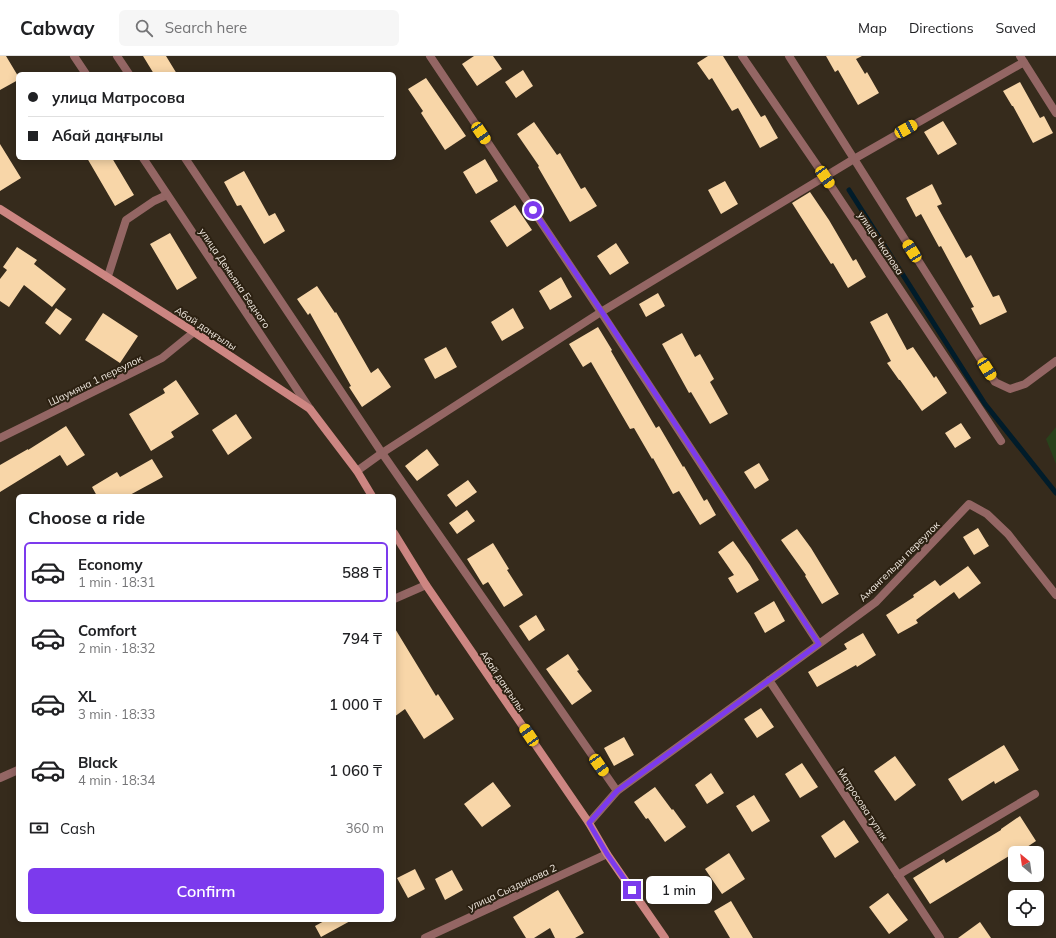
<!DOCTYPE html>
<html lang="en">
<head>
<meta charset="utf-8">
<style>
	body { margin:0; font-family:Mulish,sans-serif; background:#f6f6f6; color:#202124; height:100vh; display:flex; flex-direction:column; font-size:15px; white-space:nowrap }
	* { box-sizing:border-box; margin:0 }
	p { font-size:13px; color:#757577 }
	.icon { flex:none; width:22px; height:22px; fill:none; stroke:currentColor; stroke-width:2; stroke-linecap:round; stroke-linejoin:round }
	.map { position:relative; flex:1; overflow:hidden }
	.panel { position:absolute; left:16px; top:438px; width:380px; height:428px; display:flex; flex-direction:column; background:#fff; border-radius:6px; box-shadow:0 2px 10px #0003 }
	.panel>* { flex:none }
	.guide { position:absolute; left:16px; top:16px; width:380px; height:88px; border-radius:6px; box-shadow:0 2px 10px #0003; display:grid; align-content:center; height:88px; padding:0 12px; background:#fff }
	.needle { width:26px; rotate:331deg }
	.buttons { position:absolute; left:1008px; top:790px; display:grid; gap:8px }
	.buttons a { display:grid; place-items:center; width:36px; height:36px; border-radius:6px; background:#fff; box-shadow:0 2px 10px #0003; font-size:20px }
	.end { position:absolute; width:18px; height:18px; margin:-9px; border:5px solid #7c3aed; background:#fff; box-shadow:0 0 0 2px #fff }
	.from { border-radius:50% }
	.bubble { position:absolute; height:28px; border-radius:6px; background:#fff; box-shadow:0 2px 10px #0003; font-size:13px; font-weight:600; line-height:28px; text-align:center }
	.car { position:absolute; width:12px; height:24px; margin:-12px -6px; border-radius:5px; box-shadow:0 0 3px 1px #0007; background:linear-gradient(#f5c518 24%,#345 0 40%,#f5c518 0 76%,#345 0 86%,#f5c518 0) }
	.guide b { display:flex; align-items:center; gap:14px; height:38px; font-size:15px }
	.guide b+b { border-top:1px solid #e0e0e0 }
	.guide i { width:10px; height:10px; background:#202124 }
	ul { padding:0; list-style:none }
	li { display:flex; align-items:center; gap:12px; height:60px; margin:0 8px 6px; padding:0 4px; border:2px solid transparent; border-radius:6px }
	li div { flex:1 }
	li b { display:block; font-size:15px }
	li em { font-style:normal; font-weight:600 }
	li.active { border-color:#7c3aed }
	li>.icon { width:36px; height:36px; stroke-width:1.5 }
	h2 { padding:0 12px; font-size:18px; line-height:48px }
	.pay { display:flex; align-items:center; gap:10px; height:44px; padding:0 12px; font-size:15px }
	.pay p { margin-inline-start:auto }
	.cta { display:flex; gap:8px; margin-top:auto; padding:8px 12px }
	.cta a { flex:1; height:46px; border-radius:6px; background:#7c3aed; color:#fff; font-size:16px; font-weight:600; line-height:46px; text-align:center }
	header { display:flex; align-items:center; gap:24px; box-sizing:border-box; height:56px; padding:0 20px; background:#fff; border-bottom:1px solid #e0e0e0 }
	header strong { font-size:19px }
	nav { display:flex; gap:22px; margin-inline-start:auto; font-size:14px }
	.search { width:280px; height:36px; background:#f6f6f6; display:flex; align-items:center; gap:10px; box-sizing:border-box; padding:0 14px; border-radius:6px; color:#757577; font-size:15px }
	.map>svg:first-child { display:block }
	.green { fill:#29411b }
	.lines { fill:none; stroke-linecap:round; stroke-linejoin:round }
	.stream { stroke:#011c2a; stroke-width:5 }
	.building { fill:#f8d6a8 }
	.lane { stroke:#946664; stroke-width:8 }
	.street { stroke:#946664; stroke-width:8 }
	.secondary { stroke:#cd8682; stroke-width:8 }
	.route { stroke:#7c3aed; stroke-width:5 }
	.labels { text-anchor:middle; stroke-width:4; stroke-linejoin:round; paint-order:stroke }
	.street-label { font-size:10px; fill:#f1e9e0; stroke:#2c2112 }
</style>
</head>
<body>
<header>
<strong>Cabway</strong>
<div class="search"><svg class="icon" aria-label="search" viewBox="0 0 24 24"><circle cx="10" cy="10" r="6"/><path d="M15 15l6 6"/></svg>Search here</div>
<nav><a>Map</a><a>Directions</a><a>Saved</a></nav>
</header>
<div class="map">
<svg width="1056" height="882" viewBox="0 0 1056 882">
	<rect width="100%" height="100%" fill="#362b1c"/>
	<path class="green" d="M1056 371V408L1046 383Z"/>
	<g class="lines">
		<path class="stream" d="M849 134 985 348 1056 437"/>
	</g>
	<path class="building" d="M0 0H6L18 20V24L0 34Z
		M143 0H166L177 18H154Z
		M474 0H493L502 13 477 30 462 8Z
		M708 0H723L761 61 765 59 778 82 760 92 738 52 732 55 712 22 709 24 697 7Z
		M826 0H862L856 3 865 18 867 16 879 37 858 49 838 14 835 16Z
		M523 14 533 30 516 42 505 26Z
		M426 22 466 80 445 94 421 57 423 55 408 33Z
		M1020 26 1040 62 1044 60 1053 77 1033 87 1013 50H1012L1003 35Z
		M943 65 957 88 938 99 924 76Z
		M534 66 557 99 560 97 581 133 585 131 597 150 570 166 538 111 539 110 517 78Z
		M0 88 21 122 0 135Z
		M87 102H112L134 139 115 150Z
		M485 103 498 125 476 138 463 116Z
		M244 115 269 160 275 157 285 175 264 188 241 149 237 150 224 126Z
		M725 125 738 148 721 158 708 134Z
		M932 128 942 148 937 150 966 202 971 199 993 241 999 239 1007 256 980 269 971 252 974 251 941 190 939 191 921 158 916 161 906 142Z
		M810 136 829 164 853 205 856 203 866 221 848 232 833 207 831 208 792 147Z
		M515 149 532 174 507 191 490 165Z
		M170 177 197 222 177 234 150 188Z
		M616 187 629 207 610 219 597 200Z
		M17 191 37 204 34 208 66 233 52 251 24 229 9 251 0 245V223L7 214 3 211Z
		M561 221 572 241 550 254 539 235Z
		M317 230 335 257 336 256 371 317 378 312 391 331 362 351 349 331 351 330 310 257 308 259 297 243Z
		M658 237 665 250 646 261 639 248Z
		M56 252 72 263 60 279 45 267Z
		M513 252 524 272 502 285 491 266Z
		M103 257 138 280 120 307 85 284Z
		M887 257 907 294 913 291 934 322 936 320 947 337 922 355 900 324H899L887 307 891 305 870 266Z
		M598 271 612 294 611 295 656 372 659 370 683 411 684 410 704 445 707 443 716 459 700 469 679 435 673 438 653 402 652 403 634 372 630 373 591 306 583 311 569 288Z
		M682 277 695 301 700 298 714 323 710 326 728 358 710 368 691 336 689 337 662 288Z
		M446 291 457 311 435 323 424 303Z
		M176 324 199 358 171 376 174 381 151 395 129 358 165 337 163 333Z
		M236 358 252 382 228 399 212 374Z
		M961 367 971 382 955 392 945 377Z
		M66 370 85 399 67 410 60 399 0 436V409L28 393V394Z
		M427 393 439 409 417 425 405 410Z
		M152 403 163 421 128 440H97L92 431 117 416 120 421Z
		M759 407 769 424 755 433 744 416Z
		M468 424 477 436 456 451 447 439Z
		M467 454 475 465 457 478 449 467Z
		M978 472 989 490 974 499 963 481Z
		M797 473 811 492 839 538 822 548 805 520 806 519 781 484Z
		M733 485 750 509 759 524 737 537 728 522 734 519 718 496Z
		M493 487 509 513 507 514 523 539 504 551 488 526 483 529 467 503Z
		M968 510 981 527 959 543 954 536 916 564 918 567 898 578 886 559 914 541 913 539 935 524 940 530Z
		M774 545 785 565 765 577 754 557Z
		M536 559 545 574 529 585 519 570Z
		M394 571 436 640 438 638 454 663 424 683 405 653 394 661Z
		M863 577 876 599 857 611 856 609 817 631 808 616 847 593 844 588Z
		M568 598 579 614 577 615 592 635 572 649 546 613Z
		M761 652 774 671 757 682 744 663Z
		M624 681 634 699 614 710 604 692Z
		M1004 689 1019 714 995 728 994 725 962 745 948 723Z
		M895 700 916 729 895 745 874 715Z
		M802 707 818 731 800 742 785 718Z
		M711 717 724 737 707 748 695 729Z
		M493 726 511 750 482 771 464 748Z
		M655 731 672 754 673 753 686 771 665 786 648 762 646 763 634 746Z
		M754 739 770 765 752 776 736 750Z
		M1020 760 1036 785 1018 797H1014L930 848 913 822 944 803 946 807 1001 774V773Z
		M844 764 859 786 835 802 821 780Z
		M729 797 745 823 722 838 705 813Z
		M415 813 425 833 408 842 397 822Z
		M452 814 463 834 445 844 435 823Z
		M558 834 584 877 575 882H555L550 872 534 882H526L513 861Z
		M888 837 908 864 889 878 869 851Z
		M731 845 753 882H730L714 855Z
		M326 864H352L321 881 315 870Z
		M980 866 991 882H958Z"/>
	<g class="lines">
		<path class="lane" d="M117 0 129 18
			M185 102 382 397 617 735
			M107 221 109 217 126 164 154 145 167 139
			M898 819 1035 738"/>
		<path class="street" d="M74 0 86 18
			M430 0 601 256 819 588
			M742 0 825 121 1001 385
			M789 0 995 326 1010 333 1025 328 1056 305
			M1020 0 1056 57
			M143 102 310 353
			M0 382 162 302 194 276
			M357 415 382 397 601 256 854 103 1024 6
			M394 543 426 529
			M769 624 940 882
			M0 722 18 714
			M589 767 617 735 819 588 876 546 969 448 987 458 1008 478 1056 539
			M425 882 607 798"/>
		<path class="secondary" d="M0 153 194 276 310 353 357 415 372 440
			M394 477 426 529 589 767 607 798 665 882"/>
	</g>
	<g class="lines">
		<path class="route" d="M533 154 602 256 819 588 617 735 589 767 607 798 632 834"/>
	</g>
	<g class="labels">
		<g class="street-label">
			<text transform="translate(881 187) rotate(56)" y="4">улица Чкалова</text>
			<text transform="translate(235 222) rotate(56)" y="4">улица Демьяна Бедного</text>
			<text transform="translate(206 272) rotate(33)" y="4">Абай даңғылы</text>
			<text transform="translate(95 324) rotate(-26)" y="4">Шаумяна 1 переулок</text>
			<text transform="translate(899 505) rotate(-45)" y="4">Амангельды переулок</text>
			<text transform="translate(503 625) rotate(56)" y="4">Абай даңғылы</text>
			<text transform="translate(863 748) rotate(57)" y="4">Матросова тупик</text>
			<text transform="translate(512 831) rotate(-25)" y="4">улица Сыздыкова 2</text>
		</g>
	</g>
</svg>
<div class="buttons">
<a><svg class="needle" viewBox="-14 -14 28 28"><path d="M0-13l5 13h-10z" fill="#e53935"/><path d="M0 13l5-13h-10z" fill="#757577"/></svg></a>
<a><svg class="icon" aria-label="locate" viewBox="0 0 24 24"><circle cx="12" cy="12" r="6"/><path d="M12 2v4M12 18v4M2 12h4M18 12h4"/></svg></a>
</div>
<i class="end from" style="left:533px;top:154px"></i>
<i class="end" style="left:632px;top:834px"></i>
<div class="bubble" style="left:646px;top:820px;width:66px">1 min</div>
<i class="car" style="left:906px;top:73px;rotate:61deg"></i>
<i class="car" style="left:481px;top:77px;rotate:146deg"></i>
<i class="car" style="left:825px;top:121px;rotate:146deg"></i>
<i class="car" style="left:912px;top:195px;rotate:328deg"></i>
<i class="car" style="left:987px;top:313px;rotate:148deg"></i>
<i class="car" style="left:529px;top:679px;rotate:326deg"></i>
<i class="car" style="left:599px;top:709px;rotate:145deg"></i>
<div class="guide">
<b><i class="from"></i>улица Матросова</b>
<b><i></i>Абай даңғылы</b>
</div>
<section class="panel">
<h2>Choose a ride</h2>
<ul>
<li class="active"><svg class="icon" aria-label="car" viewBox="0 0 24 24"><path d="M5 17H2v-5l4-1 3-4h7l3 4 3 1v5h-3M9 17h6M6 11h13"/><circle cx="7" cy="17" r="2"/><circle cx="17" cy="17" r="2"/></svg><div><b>Economy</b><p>1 min · 18:31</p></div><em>588 ₸</em></li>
<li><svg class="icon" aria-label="car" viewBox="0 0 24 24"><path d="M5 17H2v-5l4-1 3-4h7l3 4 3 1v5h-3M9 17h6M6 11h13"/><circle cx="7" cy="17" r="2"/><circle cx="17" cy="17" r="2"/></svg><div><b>Comfort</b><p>2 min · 18:32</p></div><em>794 ₸</em></li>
<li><svg class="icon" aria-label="car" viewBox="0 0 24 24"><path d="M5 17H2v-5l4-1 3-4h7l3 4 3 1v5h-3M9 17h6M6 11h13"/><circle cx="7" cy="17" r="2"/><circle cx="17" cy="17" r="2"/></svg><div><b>XL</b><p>3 min · 18:33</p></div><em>1 000 ₸</em></li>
<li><svg class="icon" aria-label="car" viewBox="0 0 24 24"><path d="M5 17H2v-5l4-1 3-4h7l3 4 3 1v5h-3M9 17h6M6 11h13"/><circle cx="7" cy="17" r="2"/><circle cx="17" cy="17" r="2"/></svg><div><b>Black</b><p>4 min · 18:34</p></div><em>1 060 ₸</em></li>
</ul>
<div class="pay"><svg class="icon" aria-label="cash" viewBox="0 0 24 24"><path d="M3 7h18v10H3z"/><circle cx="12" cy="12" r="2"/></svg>Cash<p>360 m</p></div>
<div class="cta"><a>Confirm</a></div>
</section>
</div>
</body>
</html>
